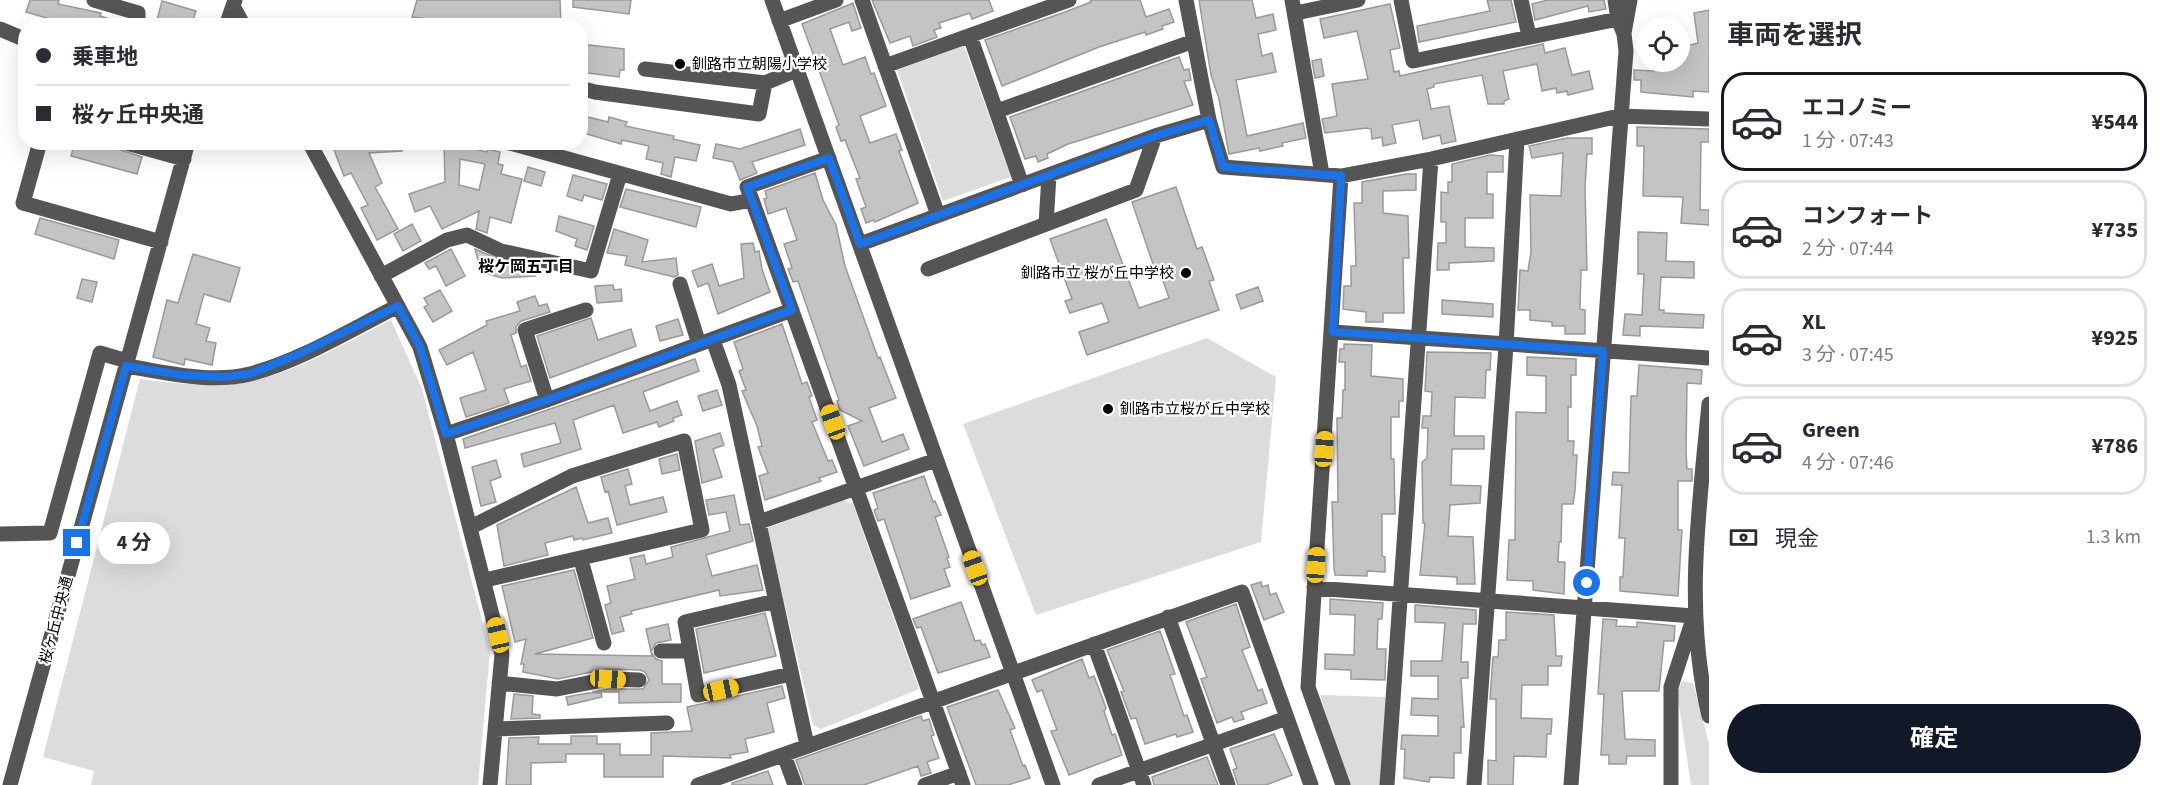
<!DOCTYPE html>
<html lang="ja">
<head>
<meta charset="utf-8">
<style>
	body { margin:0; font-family:"Source Sans 3","Noto Sans JP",sans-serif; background:#f2f2f3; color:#2b2b33; height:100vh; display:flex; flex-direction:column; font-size:22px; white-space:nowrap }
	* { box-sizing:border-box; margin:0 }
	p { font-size:20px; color:#7c7c81 }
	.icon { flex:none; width:33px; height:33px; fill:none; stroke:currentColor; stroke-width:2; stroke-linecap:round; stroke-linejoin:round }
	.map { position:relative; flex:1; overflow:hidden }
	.drawer { display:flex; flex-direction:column; background:#fff; width:450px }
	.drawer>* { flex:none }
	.hud { position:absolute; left:18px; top:18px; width:570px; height:132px; border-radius:24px; box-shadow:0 6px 24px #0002; display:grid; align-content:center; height:132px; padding:0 18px; background:#fff }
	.controls { position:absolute; left:1636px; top:18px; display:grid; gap:12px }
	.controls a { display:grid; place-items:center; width:54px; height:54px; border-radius:50%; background:#fff; box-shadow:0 6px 24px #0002; font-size:30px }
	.end { position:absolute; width:27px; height:27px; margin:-14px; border:8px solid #1a73e8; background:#fff; box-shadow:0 0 0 3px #fff }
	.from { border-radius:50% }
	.bubble { position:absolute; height:42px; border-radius:21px; background:#fff; box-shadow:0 6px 24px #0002; font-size:20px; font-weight:700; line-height:42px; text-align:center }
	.car { position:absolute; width:18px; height:36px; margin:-18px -9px; border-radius:8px; box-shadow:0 0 4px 2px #0007; background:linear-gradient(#f5c518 24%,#345 0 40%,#f5c518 0 76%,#345 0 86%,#f5c518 0) }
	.hud b { display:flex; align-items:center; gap:21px; height:57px; font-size:22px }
	.hud b+b { border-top:2px solid #e1e1e2 }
	.hud i { width:15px; height:15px; background:#2b2b33 }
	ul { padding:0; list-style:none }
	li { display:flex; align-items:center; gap:18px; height:99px; margin:0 12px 9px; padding:0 6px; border:3px solid #e1e1e2; border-radius:24px }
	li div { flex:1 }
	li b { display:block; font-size:22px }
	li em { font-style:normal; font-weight:700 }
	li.selected { border-color:#111827 }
	li>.icon { width:54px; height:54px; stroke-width:1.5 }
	h2 { padding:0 18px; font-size:27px; line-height:72px }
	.pay { display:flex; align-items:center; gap:15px; height:66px; padding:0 18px; font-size:22px }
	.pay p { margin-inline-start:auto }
	.cta { display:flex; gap:12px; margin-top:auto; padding:12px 18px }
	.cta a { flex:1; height:69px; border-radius:36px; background:#111827; color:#fff; font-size:24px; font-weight:700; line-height:69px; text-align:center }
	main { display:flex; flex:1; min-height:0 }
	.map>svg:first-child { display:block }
	.green { fill:#dcdcdc }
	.building { fill:#c4c4c4; stroke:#999; stroke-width:1.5; fill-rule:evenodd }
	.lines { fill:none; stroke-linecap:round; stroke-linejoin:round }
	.minor { stroke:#555; stroke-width:15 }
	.route { stroke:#1a73e8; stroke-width:8 }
	.poi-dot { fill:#000; stroke:#fff; stroke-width:2 }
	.labels { text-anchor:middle; stroke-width:4.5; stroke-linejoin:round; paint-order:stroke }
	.poi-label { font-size:15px; fill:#000; stroke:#fff; text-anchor:start }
	.street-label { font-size:15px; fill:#000; stroke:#fff }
	.neighbourhood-label { font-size:16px; font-weight:bold; fill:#000; stroke:#fff }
</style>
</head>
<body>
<main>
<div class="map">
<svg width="1709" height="785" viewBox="0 0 1709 785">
	<rect width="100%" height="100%" fill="#fff"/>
	<path class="green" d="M964 46 1011 177 943 201 897 70Z
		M391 320 422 389 490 651 478 785H91L94 771 43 757 140 379C177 384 213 388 251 381 293 374 351 340 391 320Z
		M1207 338 1276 377 1261 542 1036 615 963 424Z
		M843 500 853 504 919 689 821 729 813 725 767 528Z
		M1682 681 1693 683 1709 743V785H1691L1677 692Z
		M1320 695 1386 697 1380 785H1349Z"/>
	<path class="building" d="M30 0H59L58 4 101 13 100 16 123 23 122 26H74L26 12Z
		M417 0H560L561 26H421L422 18 412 17Z
		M573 0H631L629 14 573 7Z
		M872 0H989L993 11 972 19 970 13 939 23 941 28 934 30 937 37 913 46 910 36 890 43Z
		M1090 0H1140L1146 17 1169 9 1174 22 1162 26 1163 29 1146 35 1145 32 1099 47 1002 86 985 40 1065 12 1091 2Z
		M1199 0H1252L1256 18 1273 14 1276 30 1258 34 1262 56 1272 53 1276 72 1236 80 1247 136 1303 123 1306 138 1282 143 1283 146 1260 151 1259 148 1229 154 1219 99 1211 75Z
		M1487 0H1511L1516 22 1419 42 1417 26 1490 11Z
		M1548 0H1604L1606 9 1589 12 1588 6 1535 20 1532 4Z
		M162 1 196 11 191 26H178L157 20Z
		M853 3 861 28 852 31 849 22 830 29 843 65 865 57 871 74 874 73 886 106 860 116 870 143 896 134 902 150 899 151 918 203 875 222 874 220 866 223 861 209 866 207 856 179 860 178 845 140 841 141 836 127 839 125 802 24Z
		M1390 4 1400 48 1390 50 1394 72 1399 71 1400 76 1543 44 1545 53 1565 48 1572 75 1589 71 1593 89 1568 95 1567 91 1557 93 1556 88 1542 91 1537 64 1503 71 1509 99 1504 101V104H1488L1482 75 1434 84V87L1427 89 1431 109 1449 106 1456 141 1442 144 1440 135 1423 139 1419 120 1392 125 1396 143 1383 146 1382 137 1372 139 1371 129 1367 128 1325 133 1322 119 1337 116 1332 84 1368 79 1357 31 1324 38 1320 19Z
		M1709 10V92L1693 91V97L1641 92V80H1634V70L1654 71 1655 62H1680V56H1684L1682 47 1698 43 1694 13Z
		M580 44 624 49V70H620L619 77 580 72Z
		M1179 57 1184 70 1189 69 1191 80 1184 81 1193 105 1068 144 1047 154 1048 158 1038 162 1036 156 1025 159 1010 117Z
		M1321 59 1324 76 1315 78 1312 61Z
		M580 115 608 122 609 117 627 122 625 126 674 136 673 139 700 145 696 161 675 157 671 177 661 174 663 163 646 159 649 146 622 140 621 144 580 132Z
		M1637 127 1709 129V142H1701L1700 210H1709V225L1681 223 1683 197 1643 196 1644 146H1637Z
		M800 129 805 145 752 162 757 173 740 180 733 162 713 158 716 144 740 149Z
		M1567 138H1592V154H1587L1585 187 1587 270H1581L1580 309 1585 310V334H1565V326H1552V322L1530 320V310H1518L1520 270 1528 271 1531 252 1530 195 1561 196 1563 153 1532 158 1529 146Z
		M75 142H96L142 157 137 174 71 156Z
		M331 142H402V151L369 153 382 183 375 187 398 229 377 240 361 208 368 205 351 173 344 176Z
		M444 142H459V146L487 152 488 149 500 152 498 164 503 165 501 174 522 179 511 223 490 217 487 233 476 229 479 211 442 229 430 206 415 212 409 194 445 182ZM460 159 485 164 479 190 459 185Z
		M1490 155 1503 156V172H1487V194H1493V218H1465V247L1494 248V261L1449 263V270H1437L1438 243H1446V222H1441V192L1448 193V182H1452V164Z
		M528 167 545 172 541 186 524 181Z
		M815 173 823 200 836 225 845 266 878 358 880 357 896 398 869 408 882 442 903 434 909 449 864 466 848 426 862 421 840 410 837 401 839 400 798 281 793 282 788 269 792 268 784 244 797 240 786 208 768 214 764 199 767 198 765 191Z
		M1406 174H1416V190L1383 191V213L1408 216 1409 258H1403L1404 313H1383V322H1366V312L1343 309 1344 286H1351V266H1356L1354 203H1362V182Z
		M573 175 607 184 602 200 584 195 582 201 567 196Z
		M1176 187 1197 249 1202 247 1214 280 1209 281 1219 310 1087 355 1079 332 1109 322 1102 303 1070 313 1065 301 1072 299 1050 239 1106 219 1139 308 1169 298 1158 266 1154 267 1132 202Z
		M626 189 701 207 696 227 620 207Z
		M559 216 594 226 587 250 575 246 577 239 556 231Z
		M40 218 119 240 114 259 35 234Z
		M412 224 421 241 403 251 394 234Z
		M614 229 648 240 642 262 676 258 678 275 674 277 625 265 627 256 607 253Z
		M1638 232 1667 233 1666 261 1694 262V278L1661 277 1659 310H1664V313L1704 315 1703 328 1640 326V336L1623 335 1625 314 1642 315 1644 274H1638Z
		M753 243 755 252 759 251 762 269 770 292 718 314 708 283 698 287 692 271 712 264 719 286 744 278 741 244Z
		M451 249 465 276 446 286 436 266 429 269 425 263Z
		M475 249 506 262 505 266 535 268V276L502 278 481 272Z
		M193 254 240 268 230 302 204 294 196 324 210 328 206 341 216 343 212 365 185 359 184 365 153 357 167 300 178 303Z
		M82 279 97 282 92 302 77 298Z
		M613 285 614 290 621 289 622 301 597 303 595 286Z
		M1258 287 1263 301 1241 309 1236 295Z
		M440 290 452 311 433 322 424 307 428 305 424 298Z
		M535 296 539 306 547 304 550 312 521 321 516 327V333L511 335 521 367 526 365 531 381 504 389 509 403 466 417 460 398 486 390 473 352 447 365 439 350 487 325 486 321 520 311 517 302Z
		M1442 300 1493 304V317L1442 314Z
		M591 318 598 340 631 329 636 346 550 378 537 336Z
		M678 319 683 335 660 341 656 326Z
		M782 324 802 384 807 382 812 396 809 397 817 420 812 422 828 461 832 460 837 472 819 478 821 481 765 500 759 476 768 473 758 447 762 446 757 426 742 391 746 390 739 371 743 369 734 342Z
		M1344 344 1372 345 1371 376 1403 379V401H1399V417H1391V459H1394L1395 514H1382V556L1385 557V572L1367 571V576L1335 575 1334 568 1332 502H1338L1337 418H1342L1343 390H1345V362H1339L1340 349H1344Z
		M1427 352 1491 353 1490 370H1486L1485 398 1455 397 1454 436H1484V449H1452L1451 485 1481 486 1480 503 1450 505 1448 536 1473 537 1475 584H1457V577L1420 575 1425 523H1423L1422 462 1427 458 1428 428H1422L1423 416H1431L1432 392 1425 391Z
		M1527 357 1576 359V375H1571V407H1568V441H1574L1573 455H1577L1575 491 1573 504H1562L1561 542H1559L1558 562H1565L1564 594 1533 590V581L1507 580 1509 540H1515L1516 412 1546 413V376L1527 375Z
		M695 359 699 371 643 392 650 411 677 401 682 415 673 418 674 421 659 427 657 422 623 433 614 405 573 420 581 449 524 467 521 454 561 443 555 423 465 448 463 439Z
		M1639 365 1702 370 1701 384 1687 383 1686 451 1687 469H1692V481H1678V530H1682L1678 596 1620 591V577H1623L1625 538H1619L1622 485H1612L1613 472 1629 473 1631 396H1637Z
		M717 390 722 405 703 411 698 396Z
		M720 433 724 445 713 449 722 477 702 483 695 441Z
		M677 454 680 470 662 474 659 459Z
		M496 460 501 477 490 481 496 502 481 506 472 467Z
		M628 469 632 484 625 486 630 505 663 497 667 512 617 525 608 491 605 492 601 477Z
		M924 476 933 502 935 501 941 515 935 517 949 557 947 558 950 567 944 569 950 586 911 599 884 519 878 521 874 510 878 508 873 493Z
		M576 487 588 523 608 518 612 533 583 540 582 538 574 540 573 536 545 543 548 555 504 566 497 525Z
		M734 495 740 525 749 524 753 541 706 555 712 576 757 565 763 590 720 596 719 590 631 611 632 614 620 617 624 631 612 634 605 605 611 603 607 586 635 579 630 558 644 555 646 564 673 557 671 547 730 531 726 512 709 515 706 500Z
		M574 570 593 638 535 654 652 656 646 629 668 624 671 640 656 643 651 652 656 659 662 661V684H681V702L619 703V692H592L609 689H643L649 680 645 672 640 670 606 669 558 679 523 672 524 664H521L526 639 515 642 502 586Z
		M1261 582 1262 587 1268 585 1270 595 1276 593 1284 612 1264 620 1251 585Z
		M1330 599 1383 603 1382 619H1378L1377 649H1386L1385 680 1351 679V670L1325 669V654L1354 655 1355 615 1330 614Z
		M961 602 975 641 980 640 982 645 985 644 990 657 938 673 921 627 917 628 913 619Z
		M1236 604 1250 647 1242 650 1258 691 1262 689 1267 703 1241 712 1244 719 1234 722 1232 717 1217 723 1201 679 1207 677 1186 622Z
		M1415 605 1476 610V624H1463L1461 662H1468V678H1461L1464 727H1461V753H1454V778L1430 777 1429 782 1404 778 1405 749H1401L1402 735 1438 736V716L1411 715 1412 698 1438 699V676H1411V661H1442L1445 623 1415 622Z
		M1506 612 1554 615 1556 656H1562L1561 666H1548V685H1522L1521 718 1552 719 1551 734H1547L1546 757 1514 756 1513 785H1488V760L1496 761V699H1490L1493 657H1498L1499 640H1506Z
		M765 613 776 656 704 673 696 629Z
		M1603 619 1617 620 1616 626 1637 627V622L1675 626 1674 641H1664L1659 691H1622L1625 739 1655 740V756H1627L1626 764H1609V755H1601L1604 694H1598Z
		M1160 631 1175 674 1170 675 1184 716 1187 715 1193 732 1177 737 1176 734 1145 744 1136 718 1131 719 1121 692 1124 691 1107 650Z
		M1082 659 1089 678 1094 676 1106 708 1104 711 1112 735 1115 734 1122 755 1069 775 1051 731 1057 730 1042 690 1037 692 1032 680Z
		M782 686 785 698 767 703 774 732 745 739 748 752 730 755 731 758 663 756V777H604V754H566V762L531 763V785H506L509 738 539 737 538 744H571V736H597V744H620V755H651V733L692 731 687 707Z
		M998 690 1015 728 1010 730 1023 766 1025 765 1030 778 1008 785H976L947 707Z
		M588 693H601L602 697 568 705 566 697Z
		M514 694 533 696 532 714 540 715V718L511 719Z
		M921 716 923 721 929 719 934 735 931 736 939 758 927 762 931 773 921 776 918 766 864 785H805L796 760Z
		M1274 734 1292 775 1266 785H1238L1233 770 1237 768 1230 749Z
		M1207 757 1218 785H1154L1152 777Z
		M768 771 773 785H732V783Z"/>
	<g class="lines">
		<path class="minor" d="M94 0 138 13V26
			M772 0 1053 785
			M862 0 938 215
			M1186 0 1209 120 1223 167 1341 176 1431 159 1619 116 1709 119
			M1292 0 1322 174
			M1401 0 1413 61 1618 19 1624 34 1626 51 1571 785
			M1521 0 1529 36
			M1615 0 1618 19
			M233 6 244 26
			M1296 13 1358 0
			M779 21 836 0
			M226 26 235 0
			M0 29 26 40
			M1624 33 1630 0
			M970 36 1022 185
			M885 66 1069 0
			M645 69 765 83
			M580 88 595 92 759 114 765 83 796 70
			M997 111 1194 41
			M40 142 23 203 161 242
			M123 142 184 159
			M309 142 420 347 446 434 502 654 490 785
			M506 142 731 204 752 200 747 187 829 158
			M1341 176 1308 687 1343 785
			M752 200 963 785
			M1046 224 1049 175
			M860 244 1155 136 1209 120
			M928 269 1136 190 1155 136
			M381 276 447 240 467 235 501 251 591 271 620 174
			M680 284 699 344
			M1333 332 1709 358
			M713 340 729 385 807 745
			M126 366C165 372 211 384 250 374 300 361 352 329 398 306
			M547 400 525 330 586 310
			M1709 404C1699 509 1684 613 1709 716
			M446 434 547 400 792 310
			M759 522 936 460
			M471 527 572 476 684 441 702 530 485 580
			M0 534 50 533 100 353 127 361
			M581 560 604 643
			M1314 588 1694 616 1671 687V785
			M776 601 685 622 698 695 791 674
			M1168 617 1228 785
			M1094 644 1144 785
			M661 651H688
			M499 683 557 689 608 679 639 680
			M495 729 667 723
			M784 755 795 785
			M10 785 188 142
			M698 785 1242 592 1311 785
			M925 785 959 773
			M1099 785 1287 718
			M1387 785 1431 159
			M1474 785 1506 346 1517 139"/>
	</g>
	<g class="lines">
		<path class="route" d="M77 543 126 366 181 375 222 377 250 374 299 354 398 306 420 347 446 434 547 400 792 310 747 187 829 158 860 244 1155 136 1209 120 1223 167 1341 176 1333 332 1603 351 1587 583"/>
	</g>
	<g class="poi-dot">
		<circle cx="680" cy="64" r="6"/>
		<circle cx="1186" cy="273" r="6"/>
		<circle cx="1108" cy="409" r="6"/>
	</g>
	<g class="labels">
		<g class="poi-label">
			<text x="692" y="69">釧路市立朝陽小学校</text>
			<text x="1174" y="278" text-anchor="end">釧路市立 桜が丘中学校</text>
			<text x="1120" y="414">釧路市立桜が丘中学校</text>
		</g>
		<g class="street-label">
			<text transform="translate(56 620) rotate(-75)" y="5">桜ヶ丘中央通</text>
		</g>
		<g class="neighbourhood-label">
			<text x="526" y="272">桜ケ岡五丁目</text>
		</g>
	</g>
</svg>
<div class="controls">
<a><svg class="icon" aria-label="locate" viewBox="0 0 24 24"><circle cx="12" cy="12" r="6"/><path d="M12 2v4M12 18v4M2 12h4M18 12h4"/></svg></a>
</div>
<i class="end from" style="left:1587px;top:583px"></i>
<i class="end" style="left:77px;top:543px"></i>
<div class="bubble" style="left:98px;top:522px;width:72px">4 分</div>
<i class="car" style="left:833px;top:422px;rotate:340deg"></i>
<i class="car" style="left:1324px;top:449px;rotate:4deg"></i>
<i class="car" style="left:1316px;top:565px;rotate:4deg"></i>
<i class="car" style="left:975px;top:568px;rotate:340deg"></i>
<i class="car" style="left:498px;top:635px;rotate:347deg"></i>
<i class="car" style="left:608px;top:679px;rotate:93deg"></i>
<i class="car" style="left:721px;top:690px;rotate:78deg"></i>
<div class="hud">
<b><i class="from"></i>乗車地</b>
<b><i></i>桜ヶ丘中央通</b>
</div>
</div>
<section class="drawer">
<h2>車両を選択</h2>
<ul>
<li class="selected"><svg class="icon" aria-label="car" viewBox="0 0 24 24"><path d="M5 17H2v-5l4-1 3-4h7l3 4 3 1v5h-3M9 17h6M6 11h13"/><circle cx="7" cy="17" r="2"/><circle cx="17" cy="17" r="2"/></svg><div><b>エコノミー</b><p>1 分 · 07:43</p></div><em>¥544</em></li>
<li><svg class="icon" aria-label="car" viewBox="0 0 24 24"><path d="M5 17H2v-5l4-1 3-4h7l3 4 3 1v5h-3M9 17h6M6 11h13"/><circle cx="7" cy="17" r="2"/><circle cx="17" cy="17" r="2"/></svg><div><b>コンフォート</b><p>2 分 · 07:44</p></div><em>¥735</em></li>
<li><svg class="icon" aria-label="car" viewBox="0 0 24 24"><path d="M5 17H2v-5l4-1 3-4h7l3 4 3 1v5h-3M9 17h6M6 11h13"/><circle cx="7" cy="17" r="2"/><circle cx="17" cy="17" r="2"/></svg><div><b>XL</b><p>3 分 · 07:45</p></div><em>¥925</em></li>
<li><svg class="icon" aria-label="car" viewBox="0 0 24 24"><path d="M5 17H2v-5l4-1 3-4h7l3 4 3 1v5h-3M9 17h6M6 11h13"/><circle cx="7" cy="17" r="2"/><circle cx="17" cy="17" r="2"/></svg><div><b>Green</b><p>4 分 · 07:46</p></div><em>¥786</em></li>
</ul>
<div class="pay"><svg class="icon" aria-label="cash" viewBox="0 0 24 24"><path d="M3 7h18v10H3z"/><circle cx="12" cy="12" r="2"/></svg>現金<p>1.3 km</p></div>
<div class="cta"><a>確定</a></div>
</section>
</main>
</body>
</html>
